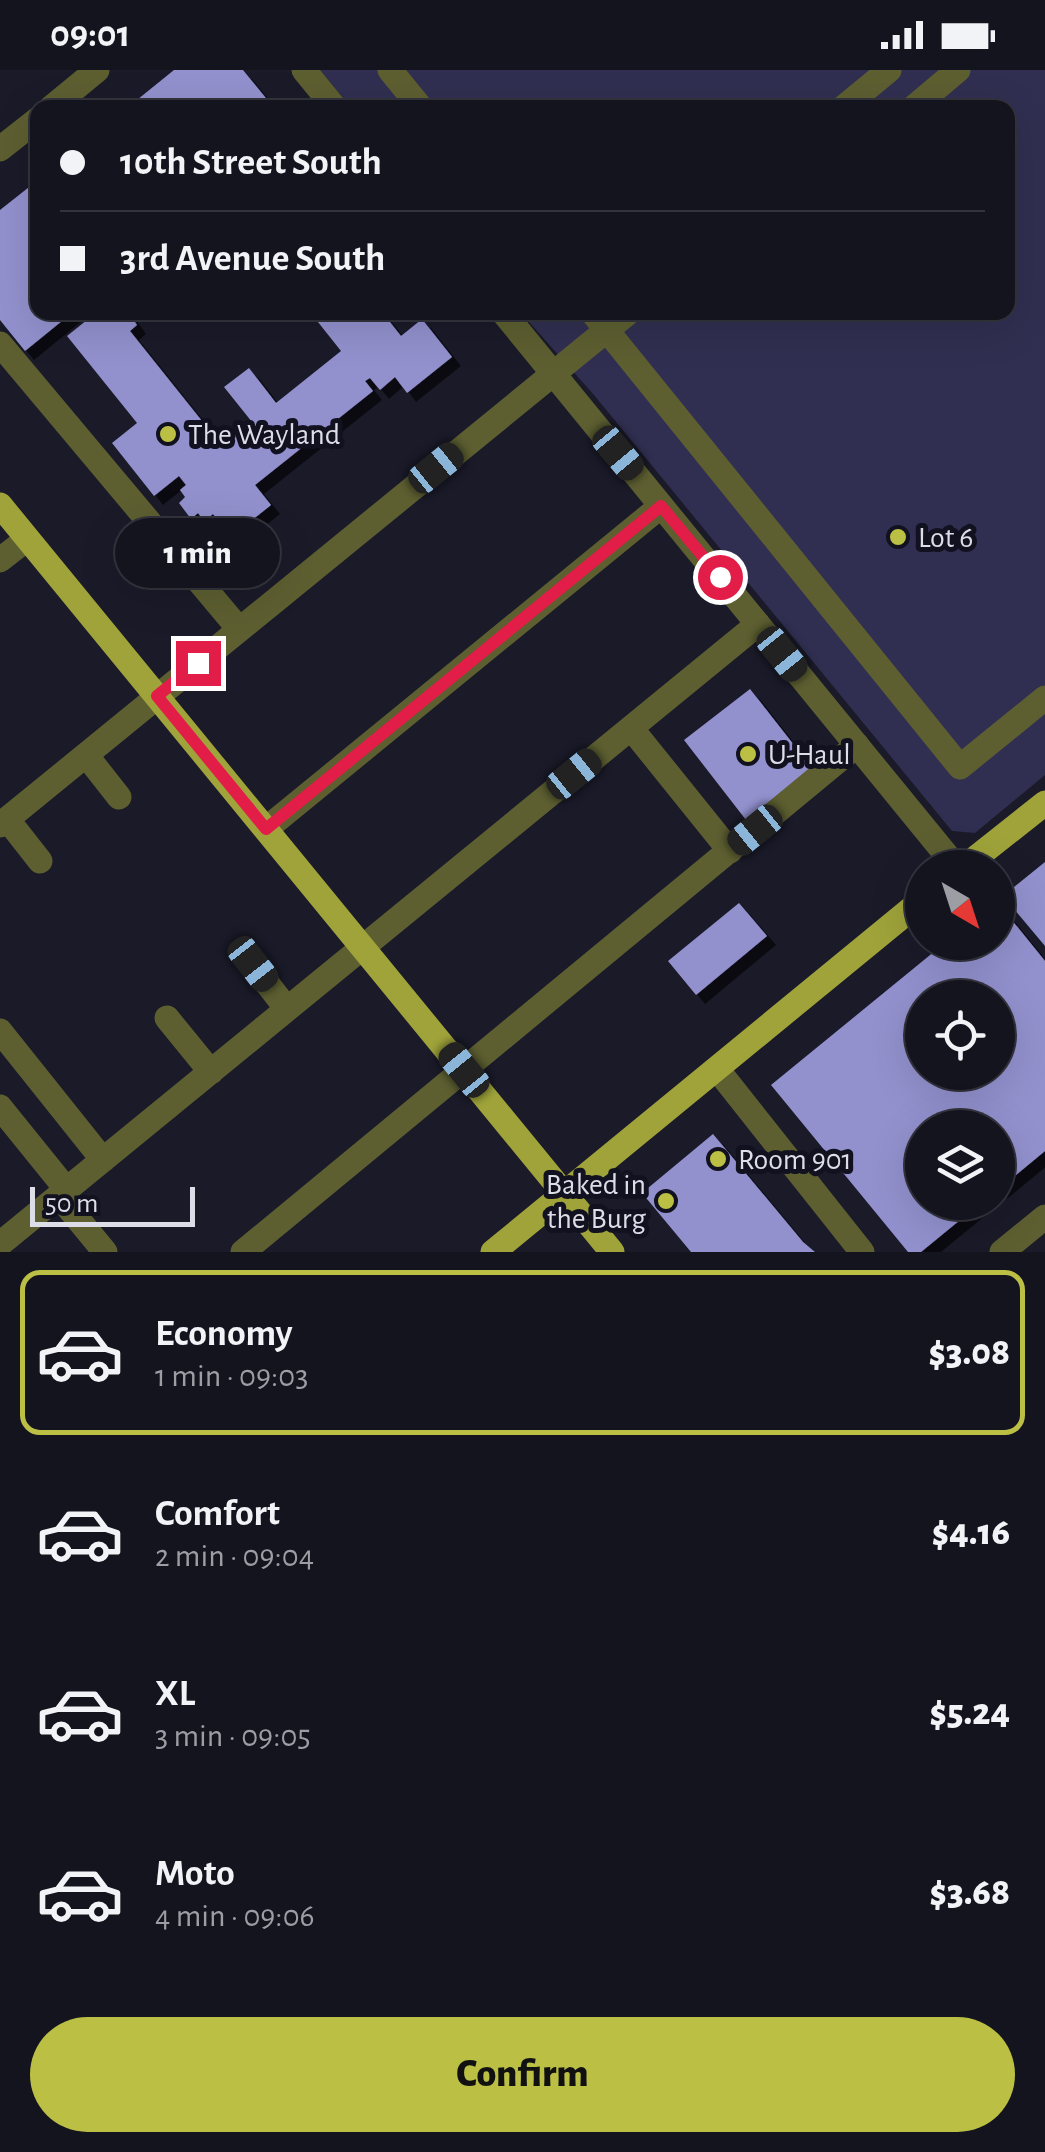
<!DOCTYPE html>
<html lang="en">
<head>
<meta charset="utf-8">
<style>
	body { margin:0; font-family:"Alegreya Sans",sans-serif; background:#1d1d28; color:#f1f3f6; height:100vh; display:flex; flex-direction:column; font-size:38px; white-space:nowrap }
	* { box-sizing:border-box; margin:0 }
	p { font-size:32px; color:#9d9ea4 }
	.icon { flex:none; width:55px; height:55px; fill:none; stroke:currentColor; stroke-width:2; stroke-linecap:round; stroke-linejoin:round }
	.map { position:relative; height:1182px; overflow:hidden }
	.sheet { display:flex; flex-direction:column; background:#14141f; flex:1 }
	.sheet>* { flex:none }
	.top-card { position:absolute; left:30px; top:30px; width:985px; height:220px; border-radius:20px; box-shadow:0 10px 40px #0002,0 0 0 2px #33333d; display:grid; align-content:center; height:220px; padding:0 30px; background:#14141f }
	.needle { width:65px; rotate:141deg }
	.buttons { position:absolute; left:905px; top:780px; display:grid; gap:20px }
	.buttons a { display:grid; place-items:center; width:110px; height:110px; border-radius:50%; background:#14141f; box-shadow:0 10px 40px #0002,0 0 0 2px #33333d; font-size:50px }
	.scale { position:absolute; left:30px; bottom:25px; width:165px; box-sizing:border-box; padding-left:10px; border:5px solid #dddde8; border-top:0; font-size:28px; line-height:35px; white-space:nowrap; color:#dddde8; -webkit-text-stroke:8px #121120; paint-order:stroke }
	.end { position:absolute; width:45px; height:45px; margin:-22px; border:12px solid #e11d48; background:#fff; box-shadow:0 0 0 5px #fff }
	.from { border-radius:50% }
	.bubble { position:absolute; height:70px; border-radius:35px; background:#14141f; box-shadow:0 10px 40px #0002,0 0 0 2px #33333d; font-size:32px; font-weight:800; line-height:70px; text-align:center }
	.car { position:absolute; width:30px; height:60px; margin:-30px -15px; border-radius:12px; box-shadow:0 0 8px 2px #0007; background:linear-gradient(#222 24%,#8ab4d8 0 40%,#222 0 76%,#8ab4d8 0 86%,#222 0) }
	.top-card b { display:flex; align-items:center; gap:35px; height:95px; font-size:38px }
	.top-card b+b { border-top:2px solid #33333d }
	.top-card i { width:25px; height:25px; background:#f1f3f6 }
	ul { padding:18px 0 0; list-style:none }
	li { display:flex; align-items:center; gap:30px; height:165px; margin:0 20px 15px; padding:0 10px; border:5px solid transparent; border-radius:20px }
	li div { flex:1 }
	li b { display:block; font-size:38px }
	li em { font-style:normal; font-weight:800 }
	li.selected { border-color:#bbc045 }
	li>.icon { width:90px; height:90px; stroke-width:1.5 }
	.action { display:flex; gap:20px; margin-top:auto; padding:20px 30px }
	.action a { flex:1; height:115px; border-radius:60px; background:#bbc045; color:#111; font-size:40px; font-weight:800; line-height:115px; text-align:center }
	.status { display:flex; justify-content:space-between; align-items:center; height:70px; padding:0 50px; background:#14141f; direction:ltr }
	.status svg { height:28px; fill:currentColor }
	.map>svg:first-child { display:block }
	.green { fill:#312f51 }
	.building { fill:#9291ce; fill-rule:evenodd; filter:url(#shadow) }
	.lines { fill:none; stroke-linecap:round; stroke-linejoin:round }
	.minor { stroke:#5d5f31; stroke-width:25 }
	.major { stroke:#9fa33a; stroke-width:25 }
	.route { stroke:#e11d48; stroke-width:12 }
	.poi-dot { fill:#bbc045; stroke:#121120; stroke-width:4 }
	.labels { text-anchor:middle; stroke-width:10; stroke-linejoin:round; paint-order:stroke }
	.poi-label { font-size:30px; fill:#dddde8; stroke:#121120; text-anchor:start }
</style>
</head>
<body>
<div class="status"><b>09:01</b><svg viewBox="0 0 49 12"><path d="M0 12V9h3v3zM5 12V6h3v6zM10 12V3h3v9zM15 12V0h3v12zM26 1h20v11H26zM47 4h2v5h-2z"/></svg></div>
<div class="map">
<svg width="1045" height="1182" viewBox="0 0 1045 1182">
	<defs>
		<filter id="shadow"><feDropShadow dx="9" dy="9" stdDeviation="0" flood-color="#0009"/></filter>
	</defs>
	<rect width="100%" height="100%" fill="#1a1a29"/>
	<path class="green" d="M320 0H1045V705L975 763 952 761 594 325 521 243 1008 242V38L351 37Z"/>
	<path class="building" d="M174 0H243L274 38H127Z
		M38 110V242H73L25 281 0 250V140Z
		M97 242H128L137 255 130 261 222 376 252 352 224 317 249 298 276 333 341 281 310 242H382L401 266 422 249 452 287 407 323 395 307 380 320 370 308 365 311 373 321 255 415 271 435 231 467 213 444 204 451 198 443 191 449 179 433 185 427 180 420 186 415 179 406 154 426 112 373 137 353 67 266Z
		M750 619 812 698 746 750 684 670Z
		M1045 792V876L1003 826Z
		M739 833 767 866 696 925 668 891Z
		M998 833 1045 891V1081L998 1120V1058H922V1132H982L921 1182H908L771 1015 946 872H998ZM922 928H998V1002H922Z
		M713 1064 803 1172 815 1182H691L642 1123Z"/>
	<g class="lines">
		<path class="minor" d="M304 0 335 38
			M390 0 421 38
			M51 38 97 0
			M843 38 889 0
			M913 38 958 0
			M0 79 38 49
			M503 242 957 798
			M592 242 960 697 1045 628
			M0 274 239 559
			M0 490 27 469
			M631 658 730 781
			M86 685 119 727
			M7 749 40 791
			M0 755 629 242
			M266 759 661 436
			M245 885 287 939
			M167 948 211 1002
			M0 961 103 1090
			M717 999 862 1182
			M0 1037 67 1120
			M59 1126 105 1182
			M0 1174 758 554
			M243 1182 857 675
			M1002 1182 1045 1147"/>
		<path class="major" d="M0 435 612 1182
			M963 798 1045 733
			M493 1182 922 830"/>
	</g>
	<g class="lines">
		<path class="route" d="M198 593 157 626 266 759 661 436 720 507"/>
	</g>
	<g class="poi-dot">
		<circle cx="168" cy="364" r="10"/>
		<circle cx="898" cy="467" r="10"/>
		<circle cx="748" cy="684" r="10"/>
		<circle cx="718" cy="1089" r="10"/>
		<circle cx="666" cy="1131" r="10"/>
	</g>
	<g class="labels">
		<g class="poi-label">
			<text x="188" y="374">The Wayland</text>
			<text x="918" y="477">Lot 6</text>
			<text x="768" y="694">U-Haul</text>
			<text x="738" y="1099">Room 901</text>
			<text x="646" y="1124" text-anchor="end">Baked in<tspan x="646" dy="34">the Burg</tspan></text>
		</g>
	</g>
</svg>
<div class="buttons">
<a><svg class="needle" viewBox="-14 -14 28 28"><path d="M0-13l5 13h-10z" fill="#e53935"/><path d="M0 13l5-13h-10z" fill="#9d9ea4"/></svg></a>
<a><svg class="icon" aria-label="locate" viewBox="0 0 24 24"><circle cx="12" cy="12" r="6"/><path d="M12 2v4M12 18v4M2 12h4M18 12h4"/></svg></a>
<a><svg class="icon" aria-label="layers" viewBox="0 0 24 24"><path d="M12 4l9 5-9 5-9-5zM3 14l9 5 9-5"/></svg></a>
</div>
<div class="scale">50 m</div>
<i class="end from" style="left:720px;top:507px"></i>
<i class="end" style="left:198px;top:593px"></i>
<div class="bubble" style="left:115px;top:448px;width:165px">1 min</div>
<i class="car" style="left:618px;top:383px;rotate:140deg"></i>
<i class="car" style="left:436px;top:398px;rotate:51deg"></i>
<i class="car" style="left:782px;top:584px;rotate:141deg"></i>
<i class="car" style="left:574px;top:704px;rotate:51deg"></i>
<i class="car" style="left:755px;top:760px;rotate:231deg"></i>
<i class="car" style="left:253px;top:894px;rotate:142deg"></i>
<i class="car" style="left:464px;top:1000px;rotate:321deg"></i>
<div class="top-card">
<b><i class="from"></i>10th Street South</b>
<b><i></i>3rd Avenue South</b>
</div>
</div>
<section class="sheet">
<ul>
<li class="selected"><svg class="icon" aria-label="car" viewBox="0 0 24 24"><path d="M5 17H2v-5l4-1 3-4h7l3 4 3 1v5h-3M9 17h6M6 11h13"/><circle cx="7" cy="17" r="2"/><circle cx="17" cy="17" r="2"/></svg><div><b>Economy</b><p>1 min · 09:03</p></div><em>$3.08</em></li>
<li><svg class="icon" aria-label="car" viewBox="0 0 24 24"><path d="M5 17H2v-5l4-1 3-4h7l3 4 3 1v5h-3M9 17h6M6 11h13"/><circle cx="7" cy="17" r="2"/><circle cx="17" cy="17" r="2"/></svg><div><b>Comfort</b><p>2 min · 09:04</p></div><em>$4.16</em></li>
<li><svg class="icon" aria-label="car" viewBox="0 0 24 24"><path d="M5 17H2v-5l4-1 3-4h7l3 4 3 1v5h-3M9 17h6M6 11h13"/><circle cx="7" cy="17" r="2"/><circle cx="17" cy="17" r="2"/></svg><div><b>XL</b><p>3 min · 09:05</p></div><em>$5.24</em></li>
<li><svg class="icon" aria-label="car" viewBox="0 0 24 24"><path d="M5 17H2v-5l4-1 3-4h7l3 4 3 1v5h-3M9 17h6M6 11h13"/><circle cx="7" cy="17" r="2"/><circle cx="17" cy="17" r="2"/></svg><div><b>Moto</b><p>4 min · 09:06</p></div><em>$3.68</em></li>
</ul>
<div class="action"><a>Confirm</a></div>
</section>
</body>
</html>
